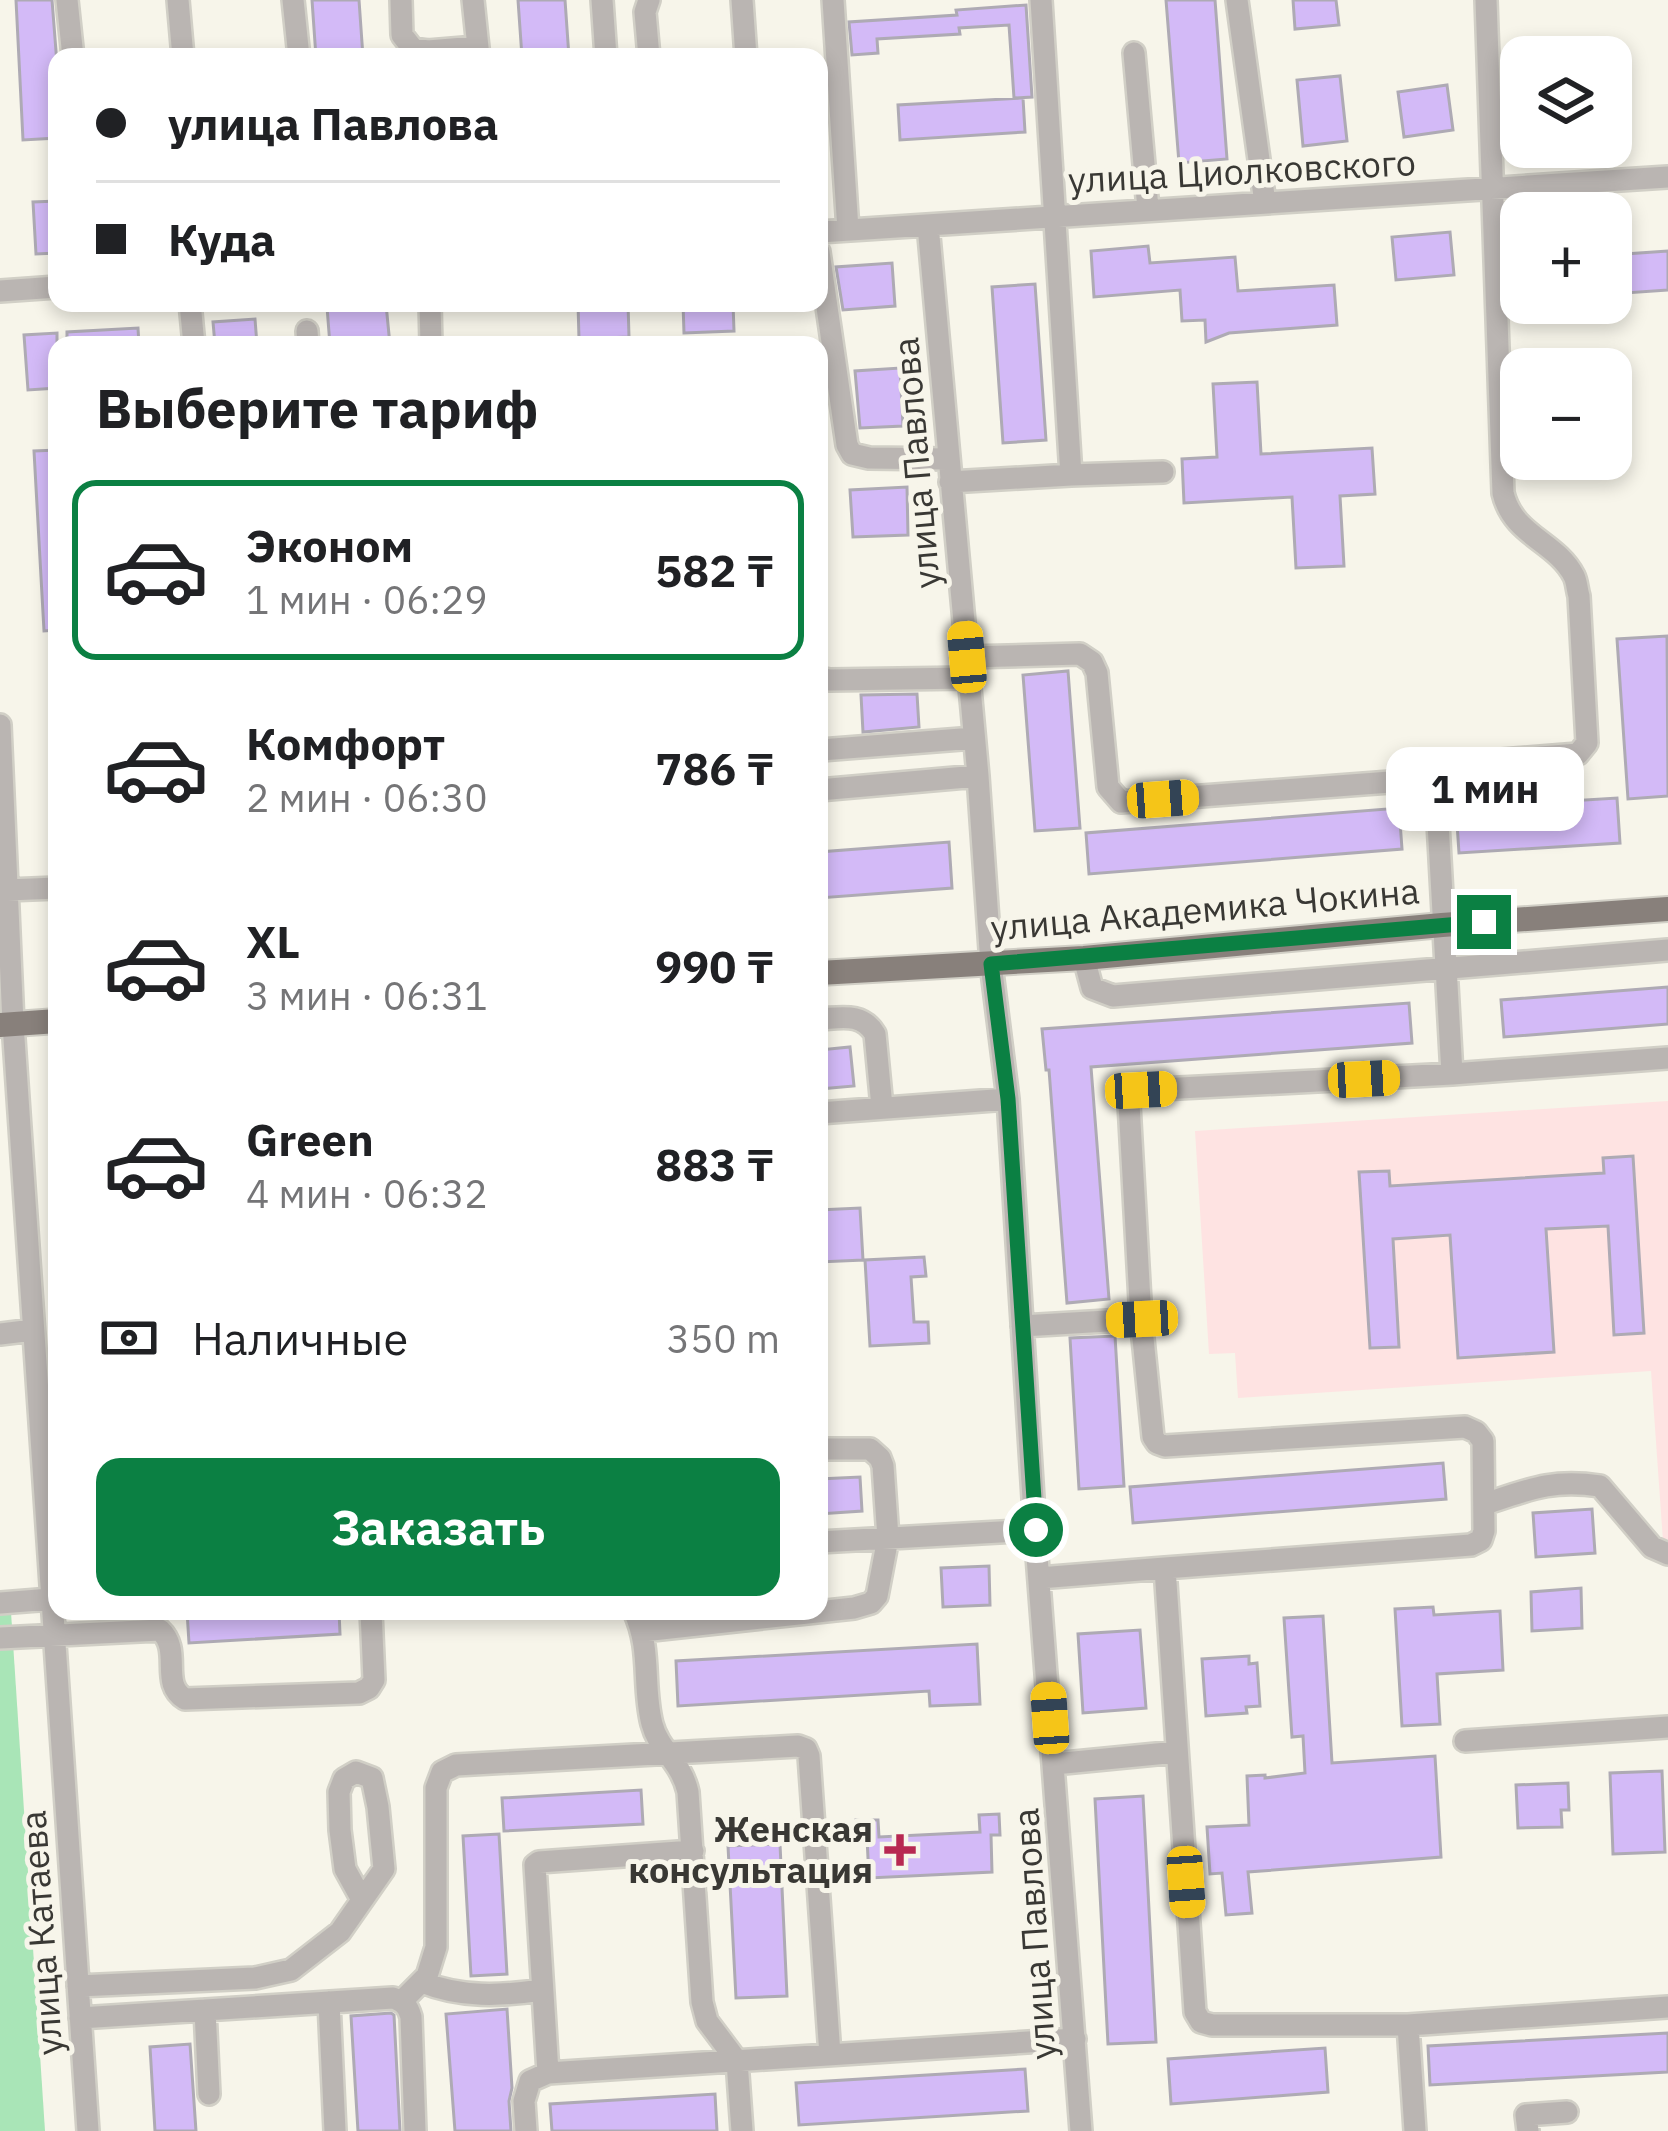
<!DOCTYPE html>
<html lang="ru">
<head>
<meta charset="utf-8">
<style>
	body { margin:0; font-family:"IBM Plex Sans",sans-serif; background:#f2f2f2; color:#202124; height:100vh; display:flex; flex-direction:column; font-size:45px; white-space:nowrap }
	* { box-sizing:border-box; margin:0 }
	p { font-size:39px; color:#757577 }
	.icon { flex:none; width:66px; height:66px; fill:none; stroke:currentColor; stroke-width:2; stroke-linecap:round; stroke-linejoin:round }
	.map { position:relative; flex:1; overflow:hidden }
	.details { position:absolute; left:48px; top:336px; width:780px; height:1284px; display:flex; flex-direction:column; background:#fff; border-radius:24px; box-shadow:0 6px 18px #0003 }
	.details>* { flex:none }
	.hud { position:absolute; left:48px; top:48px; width:780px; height:264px; border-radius:24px; box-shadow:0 6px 18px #0003; display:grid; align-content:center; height:264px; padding:0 48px; background:#fff }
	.buttons { position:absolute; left:1500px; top:36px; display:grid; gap:24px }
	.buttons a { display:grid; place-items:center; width:132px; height:132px; border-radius:24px; background:#fff; box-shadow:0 6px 18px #0003; font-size:60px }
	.end { position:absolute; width:54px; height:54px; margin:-27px; border:15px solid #0b8043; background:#fff; box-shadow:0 0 0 6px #fff }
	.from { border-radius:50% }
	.bubble { position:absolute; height:84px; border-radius:24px; background:#fff; box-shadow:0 6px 18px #0003; font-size:39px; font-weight:700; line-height:84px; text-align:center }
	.car { position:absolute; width:36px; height:72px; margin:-36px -18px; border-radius:15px; box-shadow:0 0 9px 3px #0007; background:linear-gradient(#f5c518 24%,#345 0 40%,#f5c518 0 76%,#345 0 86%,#f5c518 0) }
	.hud b { display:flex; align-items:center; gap:42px; height:114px; font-size:45px }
	.hud b+b { border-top:3px solid #e0e0e0 }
	.hud i { width:30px; height:30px; background:#202124 }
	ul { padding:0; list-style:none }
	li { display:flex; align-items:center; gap:36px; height:180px; margin:0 24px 18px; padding:0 24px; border:6px solid transparent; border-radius:24px }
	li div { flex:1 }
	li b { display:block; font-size:45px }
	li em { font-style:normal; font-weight:700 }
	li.current { border-color:#0b8043 }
	li>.icon { width:108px; height:108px; stroke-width:1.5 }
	h2 { padding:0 48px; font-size:54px; line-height:144px }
	.pay { display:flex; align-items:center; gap:30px; height:132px; padding:0 48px; font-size:45px }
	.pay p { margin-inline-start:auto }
	.action { display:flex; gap:24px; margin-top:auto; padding:24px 48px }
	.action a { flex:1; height:138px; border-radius:24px; background:#0b8043; color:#fff; font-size:48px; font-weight:700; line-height:138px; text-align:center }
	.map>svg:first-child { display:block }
	.education { fill:#fee3e2 }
	.green { fill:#a9e5b7 }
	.building { fill:#d3baf7; stroke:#aeaab4; stroke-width:3 }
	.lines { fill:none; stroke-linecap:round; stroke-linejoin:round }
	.minor-casing { stroke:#d1cfc6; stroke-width:26 }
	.major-casing { stroke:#d1cfc6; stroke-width:28 }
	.minor { stroke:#bab5b2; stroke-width:21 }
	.major { stroke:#88807b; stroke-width:24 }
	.route { stroke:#0b8043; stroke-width:15 }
	.poi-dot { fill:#b72752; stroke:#f7f5ea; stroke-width:4.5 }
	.labels { text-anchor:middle; stroke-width:10; stroke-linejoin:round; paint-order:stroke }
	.street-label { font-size:36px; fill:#393834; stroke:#f7f5ea }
	.poi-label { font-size:36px; font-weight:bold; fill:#393834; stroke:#f7f5ea; text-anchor:end }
</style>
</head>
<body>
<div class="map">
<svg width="1668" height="2131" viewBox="0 0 1668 2131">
	<rect width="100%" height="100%" fill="#f7f5ea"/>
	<path class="education" d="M1668 1101V1554L1664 1555 1651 1371 1238 1398 1235 1353 1209 1354 1195 1131Z"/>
	<path class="green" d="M0 1612H11L45 2131H0Z"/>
	<path class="building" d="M16 0H52L57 64V138L23 140Z
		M312 0H359L363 57H316Z
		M518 0H565L569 57H522Z
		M1166 0H1215L1227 159 1179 163Z
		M1293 0H1336L1339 25 1295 29Z
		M1026 5 1032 97 1014 98 1009 25 959 28 960 34 877 39 878 53 852 55 849 22 957 15 956 10Z
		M1340 76 1347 141 1303 146 1297 80Z
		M1447 85 1453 130 1404 137 1398 92Z
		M1023 98 1025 132 900 140 898 105Z
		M57 201V253L36 254 33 202Z
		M1450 232 1454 275 1396 280 1392 237Z
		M1148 246 1150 263 1235 257 1238 291 1334 285 1337 325 1229 333 1206 342 1205 320 1182 321 1180 290 1094 297 1091 251Z
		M1668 251V290L1611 294V255Z
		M892 263 895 306 843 310 836 267Z
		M1035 284 1046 440 1003 443 992 287Z
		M578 303H628L629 337 579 339Z
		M683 303H733L734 331 684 333Z
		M386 304 390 345H330L327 307Z
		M255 319 257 345H215L213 322Z
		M138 328 139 345H67V332Z
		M57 333V388L28 390 24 335Z
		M900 368 903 426 860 428 855 371Z
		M1257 382 1261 454 1372 448 1375 494 1340 496 1344 566 1296 568 1292 497 1184 503 1182 459 1217 457 1213 384Z
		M57 450V630L44 631 34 451Z
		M907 487 908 535 853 537 850 490Z
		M1667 636 1668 796 1628 799 1617 639Z
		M1068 671 1080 828 1035 831 1023 675Z
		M917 694 919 727 863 732 861 695Z
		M1617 798 1620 843 1459 853 1456 808Z
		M1399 808 1402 849 1089 874 1086 833Z
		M949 842 952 888 819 898V852Z
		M1668 987V1024L1504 1037 1501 1000Z
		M1409 1003 1412 1043 1091 1067 1109 1299 1067 1303 1049 1070H1046L1042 1029Z
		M850 1047 854 1086 819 1089V1050Z
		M1633 1156 1644 1333 1614 1335 1608 1226 1546 1229 1554 1352 1458 1358 1450 1235 1393 1239 1399 1347 1370 1348 1359 1172 1389 1171 1390 1186 1604 1173 1603 1158Z
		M860 1208 863 1260 819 1262V1210Z
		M924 1257 926 1276 911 1277 914 1322H928L929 1343 870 1346 865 1260Z
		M1115 1336 1124 1486 1079 1489 1070 1338Z
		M1443 1463 1446 1499 1133 1523 1130 1487Z
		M860 1477 862 1511 819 1514V1479Z
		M1592 1509 1595 1553 1536 1557 1533 1513Z
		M989 1566 990 1605 943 1607 941 1568Z
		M1581 1588 1582 1628 1532 1631 1531 1592Z
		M1433 1607 1434 1615 1500 1611 1503 1670 1437 1674 1440 1724 1402 1726 1395 1609Z
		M187 1611H339L340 1634 189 1643Z
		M1323 1616 1332 1763 1435 1756 1441 1857 1248 1872 1252 1913 1226 1915 1222 1873 1210 1874 1207 1827 1249 1825 1247 1776 1265 1775V1778L1305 1773 1303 1736 1292 1737 1284 1618Z
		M1140 1630 1146 1708 1083 1713 1078 1634Z
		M977 1644 980 1704 930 1706 929 1691 678 1706 676 1661Z
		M1249 1656V1664L1257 1663 1260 1706 1246 1707 1247 1713 1206 1716 1202 1659Z
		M1662 1771 1665 1852 1613 1854 1610 1773Z
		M1568 1783 1569 1810H1561L1562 1827 1518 1828 1516 1785Z
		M641 1790 643 1824 504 1831 502 1798Z
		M1143 1796 1156 2042 1108 2044 1095 1799Z
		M999 1814 1000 1835H991L992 1872 869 1878 867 1838 857 1839 856 1820H878L879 1837 980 1832 979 1815Z
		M499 1834 507 1974 471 1976 463 1836Z
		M780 1844 787 1996 736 1998 728 1846Z
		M507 2009 512 2088 509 2101 511 2131H455L446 2014Z
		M391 2013 394 2015 400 2131H358L351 2016Z
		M1668 2033V2072L1430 2085 1428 2046Z
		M190 2044 196 2131H155L150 2047Z
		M1325 2048 1328 2092 1171 2104 1168 2059Z
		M1025 2069 1028 2111 799 2125 796 2083Z
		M715 2094 717 2131H552L550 2104Z"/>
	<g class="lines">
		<g class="minor-casing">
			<path id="minor" d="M67 0 73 57
				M178 0 183 57
				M293 0 299 57
				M401 0 402 35 413 49 428 51 476 47
				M473 0 479 57
				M602 0 606 57
				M649 0 645 12 649 57
				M742 0 746 57
				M833 0 848 230
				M1237 0 1265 203
				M1134 53 1148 209
				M928 225 978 776 991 964 1008 1099 1035 1530 1081 2131
				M819 232C1102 211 1385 198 1668 177
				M819 252 847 445 852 454 869 458 948 459
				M0 291 57 287
				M190 303 194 345
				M430 303 431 345
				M307 331 308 345
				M1071 475 1163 472
				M950 482 1071 475 1041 0
				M967 657 1080 654 1092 662 1097 673 1108 787 1121 802 1417 780 1428 782 1436 787 1452 1074
				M819 678 830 680 968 678
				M0 725 13 1024 88 2131
				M821 750 974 738
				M1436 787 1441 773 1451 764 1578 754 1587 743 1579 596C1577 590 1577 582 1574 576 1556 541 1513 536 1503 493L1486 0
				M819 790 978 776
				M7 890 57 888
				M1084 958 1092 988 1113 996 1668 950
				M819 1019C841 1018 862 1012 875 1034L882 1107
				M819 1113 1008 1099
				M1022 1326 1141 1319
				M0 1334 33 1330
				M1485 1504C1530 1489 1552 1479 1600 1486L1652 1547 1668 1554
				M819 1542 1035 1530
				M1165 1568 1471 1545 1481 1540 1484 1531 1483 1441 1476 1432 1465 1427 1165 1446 1157 1443 1153 1437 1141 1319 1129 1104 1132 1094 1141 1090 1452 1074 1668 1058
				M1039 1578 1165 1568 1195 2012 1201 2022 1212 2025H1408L1668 2007
				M0 1603 51 1599
				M634 1611C652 1650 642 1685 652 1724 659 1751 681 1761 688 1792L702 2002 707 2021 737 2061 742 2131
				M643 1631 854 1608 871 1603 877 1596 888 1538 883 1466 880 1458 870 1449H819
				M0 1638 160 1630C183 1651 159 1683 185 1699L359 1693 369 1688 374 1680 371 1611
				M1465 1741 1668 1727
				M1054 1764 1177 1752
				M422 1982C461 1998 501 1996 542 1990
				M78 1986 255 1978 291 1970 340 1932 384 1869 378 1807 372 1778 356 1772 344 1779 339 1792 340 1830 345 1869 361 1898
				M402 2001 427 1976 436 1947V1788L442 1772 456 1765 798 1746 806 1749 809 1756 830 2055
				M329 2002 335 2131
				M205 2010 209 2094
				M80 2018 393 1998C404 2002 408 2006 411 2017L415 2131
				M1408 2025 1415 2131
				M548 2073 535 1865 539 1862 693 1851
				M526 2131 524 2101 530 2081 548 2073 1075 2039
				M1528 2131 1526 2115 1567 2112"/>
		</g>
		<g class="major-casing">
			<path id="major" d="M819 973 1084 958 1442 925 1668 909
				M0 1025 57 1021"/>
		</g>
		<use href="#minor" class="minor"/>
		<use href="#major" class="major"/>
	</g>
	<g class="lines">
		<path class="route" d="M1036 1530 1008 1099 991 964 1484 922"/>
	</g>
	<path class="poi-dot" d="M894 1832h12v12h12v12h-12v12h-12v-12h-12v-12h12z"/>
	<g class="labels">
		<g class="street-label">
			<text transform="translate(1242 171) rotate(-3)" y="13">улица Циолковского</text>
			<text transform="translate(916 463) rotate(-95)" y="13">улица Павлова</text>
			<text transform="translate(1205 909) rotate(-5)" y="13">улица Академика Чокина</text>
			<text transform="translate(41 1933) rotate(-94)" y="13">улица Катаева</text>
			<text transform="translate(1034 1934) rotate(-94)" y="13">улица Павлова</text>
		</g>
		<g class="poi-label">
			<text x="873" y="1842">Женская<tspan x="873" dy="41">консультация</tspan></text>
		</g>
	</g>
</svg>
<div class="buttons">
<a><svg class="icon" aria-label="layers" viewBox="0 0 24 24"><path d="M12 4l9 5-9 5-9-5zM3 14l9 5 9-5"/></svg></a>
<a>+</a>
<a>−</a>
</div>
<i class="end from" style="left:1036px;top:1530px"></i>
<i class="end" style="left:1484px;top:922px"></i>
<div class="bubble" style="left:1386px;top:747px;width:198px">1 мин</div>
<i class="car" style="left:967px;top:657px;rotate:355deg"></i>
<i class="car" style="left:1163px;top:799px;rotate:86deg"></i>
<i class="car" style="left:1364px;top:1079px;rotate:87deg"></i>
<i class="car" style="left:1141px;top:1090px;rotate:87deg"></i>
<i class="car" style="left:1142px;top:1319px;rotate:267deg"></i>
<i class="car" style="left:1050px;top:1718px;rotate:356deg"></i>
<i class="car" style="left:1186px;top:1882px;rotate:176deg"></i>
<div class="hud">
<b><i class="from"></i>улица Павлова</b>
<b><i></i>Куда</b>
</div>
<section class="details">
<h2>Выберите тариф</h2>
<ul>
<li class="current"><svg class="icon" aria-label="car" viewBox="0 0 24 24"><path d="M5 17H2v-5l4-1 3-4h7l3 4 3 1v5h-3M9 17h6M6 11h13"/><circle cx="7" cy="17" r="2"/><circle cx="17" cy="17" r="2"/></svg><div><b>Эконом</b><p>1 мин · 06:29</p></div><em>582 ₸</em></li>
<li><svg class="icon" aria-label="car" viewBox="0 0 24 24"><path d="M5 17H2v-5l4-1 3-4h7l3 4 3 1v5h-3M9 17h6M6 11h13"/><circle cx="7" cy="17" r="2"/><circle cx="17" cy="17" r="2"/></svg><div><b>Комфорт</b><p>2 мин · 06:30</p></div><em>786 ₸</em></li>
<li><svg class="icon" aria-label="car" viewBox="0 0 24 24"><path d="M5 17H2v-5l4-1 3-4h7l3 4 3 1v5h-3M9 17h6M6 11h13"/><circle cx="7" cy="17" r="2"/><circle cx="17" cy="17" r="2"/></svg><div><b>XL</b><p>3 мин · 06:31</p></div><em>990 ₸</em></li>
<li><svg class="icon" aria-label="car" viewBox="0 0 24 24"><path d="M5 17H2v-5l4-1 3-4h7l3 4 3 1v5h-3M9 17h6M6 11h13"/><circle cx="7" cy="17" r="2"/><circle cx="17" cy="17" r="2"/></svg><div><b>Green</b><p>4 мин · 06:32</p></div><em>883 ₸</em></li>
</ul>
<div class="pay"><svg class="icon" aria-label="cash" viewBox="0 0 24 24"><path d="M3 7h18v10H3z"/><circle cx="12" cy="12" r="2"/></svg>Наличные<p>350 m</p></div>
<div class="action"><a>Заказать</a></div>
</section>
</div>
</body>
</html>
